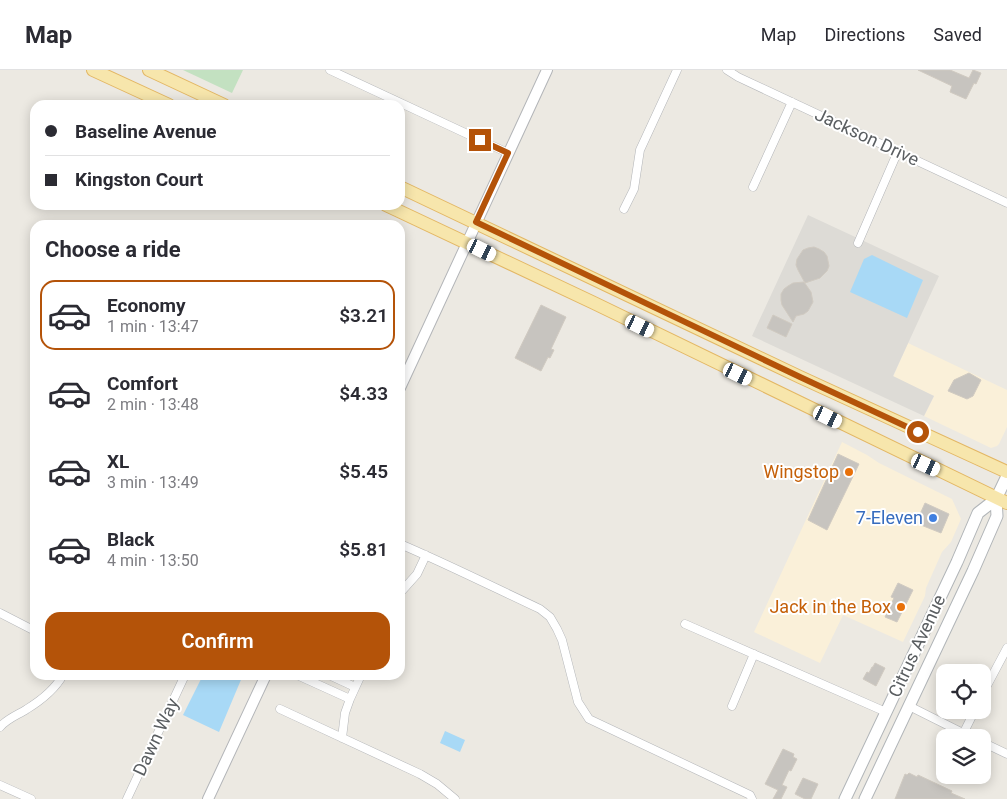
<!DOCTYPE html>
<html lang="en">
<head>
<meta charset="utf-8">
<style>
	body { margin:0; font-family:Roboto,sans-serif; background:#f2f2f3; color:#2b2b33; height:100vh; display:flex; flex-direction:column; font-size:19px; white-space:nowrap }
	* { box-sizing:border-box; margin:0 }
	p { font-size:16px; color:#7c7c81 }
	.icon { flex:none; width:28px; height:28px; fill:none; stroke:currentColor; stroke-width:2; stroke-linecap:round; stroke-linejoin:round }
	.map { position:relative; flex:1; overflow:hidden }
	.details { position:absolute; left:30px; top:150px; width:375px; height:460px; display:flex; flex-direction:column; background:#fff; border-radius:15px; box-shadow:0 2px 12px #0003 }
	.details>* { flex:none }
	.guide { position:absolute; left:30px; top:30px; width:375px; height:110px; border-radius:15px; box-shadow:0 2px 12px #0003; display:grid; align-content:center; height:110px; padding:0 15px; background:#fff }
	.tools { position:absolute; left:936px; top:594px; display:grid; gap:10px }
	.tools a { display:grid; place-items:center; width:55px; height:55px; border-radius:10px; background:#fff; box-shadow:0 2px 12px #0003; font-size:25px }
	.end { position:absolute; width:22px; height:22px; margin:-11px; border:6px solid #b45309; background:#fff; box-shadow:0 0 0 2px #fff }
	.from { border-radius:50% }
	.car { position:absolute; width:15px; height:30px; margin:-15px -8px; border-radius:6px; box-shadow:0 0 4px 1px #0007; background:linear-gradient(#fff 24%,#345 0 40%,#fff 0 76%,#345 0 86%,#fff 0) }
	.guide b { display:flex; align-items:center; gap:18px; height:48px; font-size:19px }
	.guide b+b { border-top:1px solid #e1e1e2 }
	.guide i { width:12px; height:12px; background:#2b2b33 }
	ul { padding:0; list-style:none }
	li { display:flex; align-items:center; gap:15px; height:70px; margin:0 10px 8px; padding:0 5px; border:2px solid transparent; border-radius:15px }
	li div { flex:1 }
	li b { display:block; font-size:19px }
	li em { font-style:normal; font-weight:600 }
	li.active { border-color:#b45309 }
	li>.icon { width:45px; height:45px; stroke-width:1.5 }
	h2 { padding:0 15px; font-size:22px; line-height:60px }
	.primary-button { display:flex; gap:10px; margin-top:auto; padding:10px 15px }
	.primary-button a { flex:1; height:58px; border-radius:15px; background:#b45309; color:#fff; font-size:20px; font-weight:600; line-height:58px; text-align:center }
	header { display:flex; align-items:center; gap:30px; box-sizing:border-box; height:70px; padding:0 25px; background:#fff; border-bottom:1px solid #e1e1e2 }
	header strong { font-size:24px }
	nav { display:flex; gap:28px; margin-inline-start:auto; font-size:18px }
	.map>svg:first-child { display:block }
	.commercial { fill:#faf0d9 }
	.industrial { fill:#dddbd6 }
	.green { fill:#c3e1c1 }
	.water { fill:#a8d9f6 }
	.building { fill:#c7c4bf; stroke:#d0cac1 }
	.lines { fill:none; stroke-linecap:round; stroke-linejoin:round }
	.minor-casing { stroke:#b3b5b8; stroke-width:9 }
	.tertiary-casing { stroke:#b3b5b8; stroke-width:12 }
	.secondary-casing { stroke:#b1b5b8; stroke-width:13 }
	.primary-casing { stroke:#e3b764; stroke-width:14 }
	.minor { stroke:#fff; stroke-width:8 }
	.tertiary { stroke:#fff; stroke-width:10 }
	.secondary { stroke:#fff; stroke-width:11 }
	.primary { stroke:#f7e6ac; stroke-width:12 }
	.route { stroke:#b45309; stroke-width:6 }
	.food-dot { fill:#e8710a; stroke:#fff; stroke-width:2 }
	.shop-dot { fill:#3f7fe0; stroke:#fff; stroke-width:2 }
	.labels { text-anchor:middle; stroke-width:4; stroke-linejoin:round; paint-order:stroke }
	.street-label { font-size:18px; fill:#5a5e61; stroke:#fff }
	.food-label { font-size:18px; fill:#c56008; stroke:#fff; text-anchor:end }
	.shop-label { font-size:18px; fill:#366cbe; stroke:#fff; text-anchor:end }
</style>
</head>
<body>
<header>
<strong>Map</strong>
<nav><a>Map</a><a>Directions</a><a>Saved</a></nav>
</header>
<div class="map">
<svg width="1007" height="729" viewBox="0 0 1007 729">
	<rect width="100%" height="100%" fill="#ece9e2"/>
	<path class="commercial" d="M908 273 1007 320V357L999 374 997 376 991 378 924 346 934 326 893 307Z
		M842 372 867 385 879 393 952 429 961 449 951 472 942 482 926 518 925 526 903 572 843 545 820 593 754 562Z"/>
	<path class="industrial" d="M808 145 939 206 893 306 934 326 924 346 752 266Z"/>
	<path class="green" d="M183 0H243L232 23Z"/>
	<path class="water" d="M872 185 923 210 907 248 850 222 864 189Z
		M203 605H243L219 662 183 645Z
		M445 661 465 670 460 682 440 673Z"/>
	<path class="building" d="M918 0H950L969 8 973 0 981 3 976 14 974 13 966 29 950 22 952 16Z
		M814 177 819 179 824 182 827 186 829 196 827 201 820 208 805 213 798 200 796 195 797 189 803 180 808 178Z
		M804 212 811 222 813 232 808 241 804 244 796 246 793 252 782 235 781 230V224L784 219 788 216 793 213Z
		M541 235 566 247 551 279 554 280 550 288 548 287 541 301 515 288Z
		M773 245 792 254 786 267 767 258Z
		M969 303 981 310 973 326 967 329 948 321 954 310Z
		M838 384 859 394 827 460 808 450Z
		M925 433 949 444 941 463 916 453Z
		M898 513 913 520 897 552 885 547 894 528 891 527Z
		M875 593 885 598 876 616 863 609 867 602 869 603 872 597H873Z
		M783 679 794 684 793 687 797 689 791 701 789 700 782 715 787 717 781 729H773L778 720 765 714Z
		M909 703 917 707 918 705 952 721 951 723 965 729H895L905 704 907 705Z
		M803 708 818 714 811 729H805L795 724Z"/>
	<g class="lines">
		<g class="minor-casing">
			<path id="minor" d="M330 0 508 83
				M727 0 738 7 1007 133
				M753 117 792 32
				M624 139 634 119 640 80 677 0
				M858 173 898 81
				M400 474C447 494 493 517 540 539L550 547 557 559 562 570 578 632 589 649 750 725 752 729
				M400 523 417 504 426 485
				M0 543 35 561
				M685 554 886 642
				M297 605 350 629
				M329 605 355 617
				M982 625 1007 578
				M732 636 754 584
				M909 636 973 668
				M280 639 420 704 437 714 455 729
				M0 657C8 648 18 645 27 639 40 631 55 619 63 605
				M342 668 345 643 350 629 361 605
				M961 668 975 640
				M982 672 1007 684
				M943 703 945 698
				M0 715 31 729
				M127 729 185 605"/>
		</g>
		<g class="tertiary-casing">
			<path id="tertiary" d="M400 318 547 0
				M208 729 266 605"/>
		</g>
		<g class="secondary-casing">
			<path id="secondary" d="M845 729 957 492 978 443 996 429 1007 406
				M865 729 973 501 997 446 996 429"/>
		</g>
		<g class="primary-casing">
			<path id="primary" d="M93 0 169 35
				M149 0 224 35
				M400 117 800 307 1007 402
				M386 135 594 233 1007 433"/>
		</g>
		<use href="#minor" class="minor"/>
		<use href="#tertiary" class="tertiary"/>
		<use href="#secondary" class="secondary"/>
		<use href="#primary" class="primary"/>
	</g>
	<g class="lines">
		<path class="route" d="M480 70 508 83 476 152 800 307 918 362"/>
	</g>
	<g class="food-dot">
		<circle cx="849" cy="402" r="5"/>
		<circle cx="901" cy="537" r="5"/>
	</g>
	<circle class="shop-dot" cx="933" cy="448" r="5"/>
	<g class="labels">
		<g class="street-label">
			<text transform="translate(867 67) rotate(25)" y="6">Jackson Drive</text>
			<text transform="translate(917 576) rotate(-65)" y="6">Citrus Avenue</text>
			<text transform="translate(156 667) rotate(-65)" y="6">Dawn Way</text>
		</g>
		<g class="food-label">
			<text x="839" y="408">Wingstop</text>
			<text x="891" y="543">Jack in the Box</text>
		</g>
		<g class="shop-label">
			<text x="923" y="454">7-Eleven</text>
		</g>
	</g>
</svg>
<div class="tools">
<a><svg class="icon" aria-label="locate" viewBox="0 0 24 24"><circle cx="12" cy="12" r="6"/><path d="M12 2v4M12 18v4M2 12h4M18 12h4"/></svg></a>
<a><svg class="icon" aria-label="layers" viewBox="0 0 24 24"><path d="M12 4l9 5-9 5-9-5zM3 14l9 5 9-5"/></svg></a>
</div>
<i class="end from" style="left:918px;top:362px"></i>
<i class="end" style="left:480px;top:70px"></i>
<i class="car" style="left:482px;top:180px;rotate:116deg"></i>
<i class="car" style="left:640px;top:256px;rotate:116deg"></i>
<i class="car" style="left:738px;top:304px;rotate:116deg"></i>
<i class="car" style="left:828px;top:347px;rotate:116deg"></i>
<i class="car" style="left:926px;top:395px;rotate:115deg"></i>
<div class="guide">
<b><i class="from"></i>Baseline Avenue</b>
<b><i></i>Kingston Court</b>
</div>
<section class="details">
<h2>Choose a ride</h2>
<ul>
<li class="active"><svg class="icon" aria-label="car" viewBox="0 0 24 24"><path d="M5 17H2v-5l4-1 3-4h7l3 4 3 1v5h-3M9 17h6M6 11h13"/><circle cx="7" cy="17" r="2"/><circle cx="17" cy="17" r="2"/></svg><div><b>Economy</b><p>1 min · 13:47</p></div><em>$3.21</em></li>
<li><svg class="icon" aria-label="car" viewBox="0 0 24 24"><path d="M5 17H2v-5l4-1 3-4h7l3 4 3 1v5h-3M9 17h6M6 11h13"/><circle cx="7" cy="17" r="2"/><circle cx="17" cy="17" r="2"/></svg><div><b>Comfort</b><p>2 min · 13:48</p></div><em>$4.33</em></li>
<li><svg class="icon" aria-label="car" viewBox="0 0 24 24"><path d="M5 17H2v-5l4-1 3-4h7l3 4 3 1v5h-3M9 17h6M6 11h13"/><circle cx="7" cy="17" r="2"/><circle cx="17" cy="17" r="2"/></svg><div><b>XL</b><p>3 min · 13:49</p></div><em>$5.45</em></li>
<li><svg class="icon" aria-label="car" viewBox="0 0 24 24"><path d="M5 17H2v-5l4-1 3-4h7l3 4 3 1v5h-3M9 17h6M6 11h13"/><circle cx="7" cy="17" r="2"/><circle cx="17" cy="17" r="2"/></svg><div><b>Black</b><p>4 min · 13:50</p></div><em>$5.81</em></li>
</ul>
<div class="primary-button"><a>Confirm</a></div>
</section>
</div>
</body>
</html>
